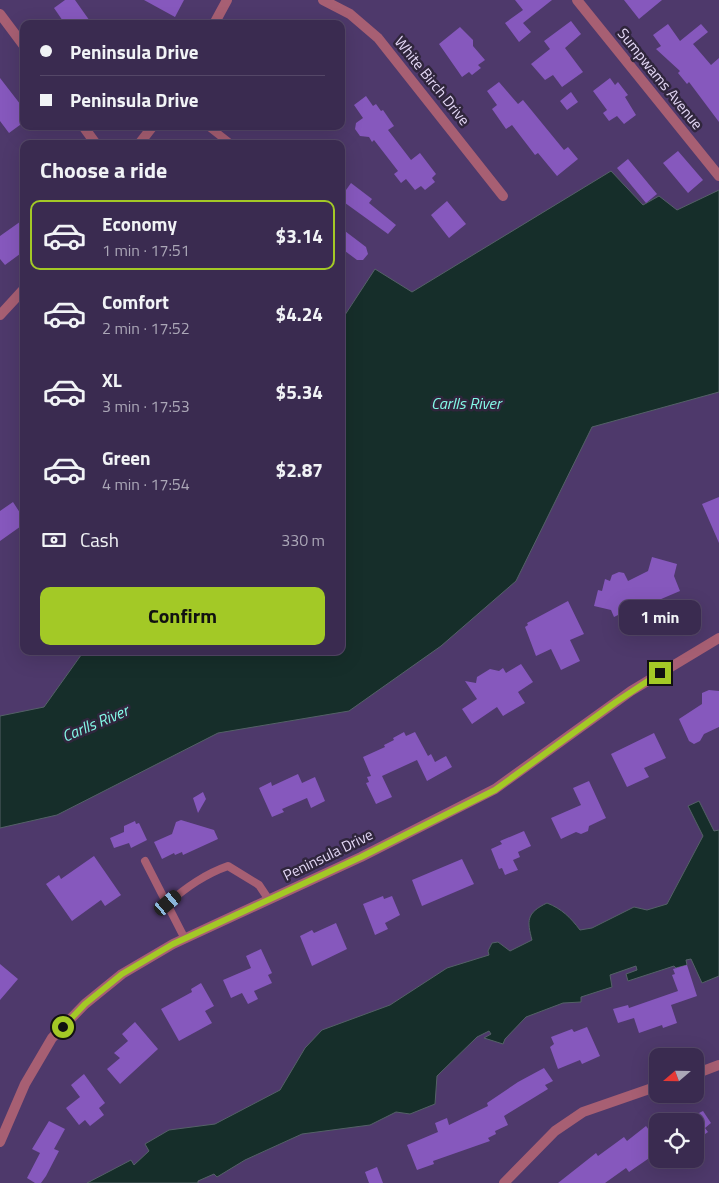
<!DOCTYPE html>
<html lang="en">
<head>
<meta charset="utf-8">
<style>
	body { margin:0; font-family:"Titillium Web",sans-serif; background:#45375a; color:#f1f3f6; height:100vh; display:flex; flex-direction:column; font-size:19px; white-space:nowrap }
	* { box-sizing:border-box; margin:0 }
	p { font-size:16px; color:#aba7b7 }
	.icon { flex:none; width:28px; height:28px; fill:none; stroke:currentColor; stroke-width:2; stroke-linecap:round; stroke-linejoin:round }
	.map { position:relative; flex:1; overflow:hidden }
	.details { position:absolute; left:20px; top:140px; width:325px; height:515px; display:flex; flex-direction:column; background:#3a2b50; border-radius:10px; box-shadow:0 5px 20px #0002,0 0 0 1px #544767 }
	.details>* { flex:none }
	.hud { position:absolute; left:20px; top:20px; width:325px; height:110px; border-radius:10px; box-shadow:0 5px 20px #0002,0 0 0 1px #544767; display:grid; align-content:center; height:110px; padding:0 20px; background:#3a2b50 }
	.needle { width:32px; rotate:250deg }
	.tools { position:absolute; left:649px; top:1048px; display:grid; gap:10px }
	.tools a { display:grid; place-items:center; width:55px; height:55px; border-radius:10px; background:#3a2b50; box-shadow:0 5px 20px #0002,0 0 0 1px #544767; font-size:25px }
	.end { position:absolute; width:22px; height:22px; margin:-11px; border:6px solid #a3c926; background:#111; box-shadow:0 0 0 2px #111 }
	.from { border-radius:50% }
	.bubble { position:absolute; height:35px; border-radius:10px; background:#3a2b50; box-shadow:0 5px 20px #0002,0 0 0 1px #544767; font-size:16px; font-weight:700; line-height:35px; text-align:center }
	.car { position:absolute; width:15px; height:30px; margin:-15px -8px; border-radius:6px; box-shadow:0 0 4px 1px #0007; background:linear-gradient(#222 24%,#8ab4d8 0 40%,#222 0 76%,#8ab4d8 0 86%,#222 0) }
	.hud b { display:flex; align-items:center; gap:18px; height:48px; font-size:19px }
	.hud b+b { border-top:1px solid #544767 }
	.hud i { width:12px; height:12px; background:#f1f3f6 }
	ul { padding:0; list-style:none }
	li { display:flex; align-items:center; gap:15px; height:70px; margin:0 10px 8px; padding:0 10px; border:2px solid transparent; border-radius:10px }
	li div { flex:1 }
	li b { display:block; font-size:19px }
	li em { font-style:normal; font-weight:700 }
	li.selected { border-color:#a3c926 }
	li>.icon { width:45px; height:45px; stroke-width:1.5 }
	h2 { padding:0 20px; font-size:22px; line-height:60px }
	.pay { display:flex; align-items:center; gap:12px; height:55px; padding:0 20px; font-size:19px }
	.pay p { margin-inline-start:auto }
	.cta { display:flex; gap:10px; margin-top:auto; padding:10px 20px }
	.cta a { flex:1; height:58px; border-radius:10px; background:#a3c926; color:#111; font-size:20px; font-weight:700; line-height:58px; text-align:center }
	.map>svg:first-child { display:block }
	.water { fill:#162e2a; stroke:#546167 }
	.building { fill:#8658bd }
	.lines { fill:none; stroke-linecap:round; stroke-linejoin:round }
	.service { stroke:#a75f73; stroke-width:8 }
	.minor { stroke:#a75f73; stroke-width:10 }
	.route { stroke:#a3c926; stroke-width:6 }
	.labels { text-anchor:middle; stroke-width:5; stroke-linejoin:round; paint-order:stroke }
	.street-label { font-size:15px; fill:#e4d8f6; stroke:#30263d }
	.water-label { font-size:16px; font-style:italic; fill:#84fae8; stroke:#30263d }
</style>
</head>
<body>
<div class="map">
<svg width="719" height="1183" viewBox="0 0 719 1183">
	<rect width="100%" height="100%" fill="#4e396b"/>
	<path class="water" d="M611 171 643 205 659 196 677 210 719 190V392L592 427 516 581 441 646 349 711 218 733 57 815 0 828V716L44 707 84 651H341V321L375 269 412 292Z
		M699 801 714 831 719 830V976L702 983 691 959 686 960 687 965 676 968 674 966 628 981 626 974 637 970 636 966 610 975 612 987 581 997V1002L563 1003 526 1017 505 1039 503 1044 484 1038 491 1034 489 1031 477 1037 437 1076 435 1104 410 1114 396 1112 370 1125 302 1134 245 1160 217 1177 214 1174 198 1181V1183H87L131 1160 134 1165 149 1151 145 1144 169 1130 215 1124 280 1090 305 1048 322 1030 390 1005 447 968 489 955 488 951 492 943 498 942 510 951 532 940C527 921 526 913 547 903 562 909 570 917 580 930L592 928 634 907 647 910 667 904 703 836 688 806Z"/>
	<path class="building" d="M65 0H75L92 24H65L54 8Z
		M144 0H184L175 17Z
		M515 0H552L523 23 531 32 519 42 505 23 523 10Z
		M624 0H662L639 19Z
		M571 21 581 34 565 48 583 72 562 87 553 75 545 80 531 64 550 49 544 41Z
		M668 24 680 41 701 24 708 32 693 44 711 65 719 58V122L689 82 687 84 678 73 680 71 656 49 661 46 653 35Z
		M460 27 473 40V46L485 60 478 65 481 68 472 75 469 72 462 77 439 44Z
		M0 78 24 109V122L9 133 0 121Z
		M610 78 615 85 618 82 628 95 625 97 636 115 624 124 617 116 609 121 603 113 607 110 593 91Z
		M499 82 518 104 523 100 564 150 568 147 578 159 557 176 538 153 535 155 512 125 506 129 492 109 497 105 487 91Z
		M571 92 578 102 567 110 560 101Z
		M366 96 373 106 376 104 381 111 383 110 394 126 388 130 411 160 420 153 436 174 432 178 435 182 425 190 421 186 415 190 406 179 401 183 394 174 398 171 374 140 372 142 369 137 360 136 355 129 356 123 363 118 354 105Z
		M678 151 703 180 688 193 663 163Z
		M628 159 657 194 646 203 617 168Z
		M351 183 372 199 369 203 396 225 388 234 341 200V197Z
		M447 201 466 224 449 238 431 215Z
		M24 219V251L5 265 0 259V236Z
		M341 228 366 247 368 254 363 260H357L341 248Z
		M719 497V543L702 504Z
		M13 502 24 519V524L0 541V511Z
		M652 557 677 564 674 576 680 591 640 608 642 613 639 614 641 619 622 626 618 615 614 617 611 610 594 606 598 590 602 591 605 579 610 581 612 575 619 572 624 573 628 581 648 571Z
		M568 601 584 634 570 640 580 661 561 670 551 649 536 656 525 627 528 625 527 623Z
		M521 664 533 682 518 692 525 703 503 716 497 707 472 724 462 709 477 699 465 681 476 683 477 677 490 669 499 671 503 668 506 673Z
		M709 690 719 691V727L704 734 700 741 694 744 689 741 679 719 702 704V693Z
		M404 732 406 736 415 732 428 756 431 754 435 762 446 756 452 767 427 781 417 760 382 776 392 797 376 804 366 783 369 782 367 777 371 776 363 757 385 747 384 745 394 740 393 738Z
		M654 733 666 758 644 768 649 777 627 787 611 754Z
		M298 774 302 783 315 777 325 801 311 808 307 798 282 809 284 812 272 817 259 788 271 782 272 786Z
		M589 781 606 818 589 826 588 831 581 834 576 832 561 839 551 818 581 805 573 788Z
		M203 792 206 799 198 813 193 798Z
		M181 820 214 830 218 839 183 855 182 852 175 855 174 853 162 859 154 842 172 834 176 822Z
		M135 821 136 824 139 823 147 840 131 848 129 843 114 848 110 838 124 832V826Z
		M524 831 531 846 518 852 520 857 513 860 518 870 505 875 502 868 499 869 491 849 502 844 500 841Z
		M94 856 121 895 105 906 101 900 72 921 46 884 59 875 61 879Z
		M462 859 474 884 422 906 412 880Z
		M383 896 384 899 392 896 400 915 385 923 388 929 375 935 363 904Z
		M336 923 347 949 312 966 300 936 312 930 314 933Z
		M261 949 272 973 268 975 272 983 254 991 258 999 248 1004 242 993 231 998 223 980 251 968 246 956Z
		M0 964 18 979 0 1000Z
		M687 965 697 996 671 1005 677 1023 663 1028 662 1025 639 1033 634 1018 618 1023 613 1009 628 1005 629 1008 678 991 672 975 675 974 673 969Z
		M201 983 214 1006 205 1011 212 1023 179 1041 161 1009 192 992 191 989Z
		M135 1022 158 1049 120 1084 107 1069 120 1058 114 1053 128 1041 122 1034Z
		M587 1027 600 1056 582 1064 580 1060 558 1069 550 1047 554 1044 551 1037 572 1029 574 1032Z
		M544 1068 553 1081 545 1085 548 1089 504 1116 508 1125 495 1131 496 1134 488 1138 490 1141 433 1161 434 1164 417 1170 407 1145 438 1132 435 1123 447 1118 449 1125 488 1106 487 1103 518 1082Z
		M84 1074 105 1103 99 1108 104 1115 90 1126 85 1120 79 1125 66 1108 80 1097 71 1085Z
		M703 1111 711 1123 705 1128 708 1132 695 1141V1115Z
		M49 1121 65 1129 54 1149 59 1151 46 1176 41 1183H35L27 1178 40 1153 32 1149Z
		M646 1126 658 1142V1152L629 1172 626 1168 605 1183H558L596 1153 598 1156 624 1137 627 1141Z
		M377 1167 383 1183H369L365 1172Z"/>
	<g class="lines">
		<path class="service" d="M208 126 231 144
			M145 861 185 939
			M168 903C187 887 205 874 228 866L259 885 269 900"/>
		<path class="minor" d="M323 0 350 14 378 38 503 196
			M577 0 719 176
			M0 14 24 46
			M214 24 227 0
			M83 126 96 144
			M139 144 153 126
			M0 315 24 289
			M695 1074 719 1065
			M0 1142 25 1084 52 1038 85 1004 122 974 173 944 361 857 495 789 631 691 719 638
			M504 1183 555 1131 583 1112 658 1086"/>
	</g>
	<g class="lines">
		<path class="route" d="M63 1027 85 1004 122 974 173 944 361 857 495 790 616 702 660 673"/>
	</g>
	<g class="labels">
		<g class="street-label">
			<text transform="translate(660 79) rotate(51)" y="5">Sumpwams Avenue</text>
			<text transform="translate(432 81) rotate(51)" y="5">White Birch Drive</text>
			<text transform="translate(328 855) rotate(-26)" y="5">Peninsula Drive</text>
		</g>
		<g class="water-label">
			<text x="466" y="409">Carlls River</text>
			<text transform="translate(95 723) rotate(-23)" y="6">Carlls River</text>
		</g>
	</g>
</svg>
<div class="tools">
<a><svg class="needle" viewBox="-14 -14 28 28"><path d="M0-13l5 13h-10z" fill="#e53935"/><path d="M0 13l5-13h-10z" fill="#aba7b7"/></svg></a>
<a><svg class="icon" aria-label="locate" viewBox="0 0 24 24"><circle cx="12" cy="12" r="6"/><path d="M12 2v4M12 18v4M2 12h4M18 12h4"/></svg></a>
</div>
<i class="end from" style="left:63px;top:1027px"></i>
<i class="end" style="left:660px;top:673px"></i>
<div class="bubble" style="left:619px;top:600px;width:82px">1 min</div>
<i class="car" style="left:168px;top:903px;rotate:50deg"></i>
<div class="hud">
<b><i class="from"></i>Peninsula Drive</b>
<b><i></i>Peninsula Drive</b>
</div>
<section class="details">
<h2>Choose a ride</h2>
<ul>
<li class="selected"><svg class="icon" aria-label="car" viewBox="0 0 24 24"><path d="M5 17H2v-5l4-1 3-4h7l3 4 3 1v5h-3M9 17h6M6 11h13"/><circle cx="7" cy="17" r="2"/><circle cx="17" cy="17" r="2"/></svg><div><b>Economy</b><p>1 min · 17:51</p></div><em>$3.14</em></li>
<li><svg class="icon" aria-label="car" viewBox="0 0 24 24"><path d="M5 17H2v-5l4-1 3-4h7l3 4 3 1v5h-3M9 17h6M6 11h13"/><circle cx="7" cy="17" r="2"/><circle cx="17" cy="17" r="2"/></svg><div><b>Comfort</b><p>2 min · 17:52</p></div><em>$4.24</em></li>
<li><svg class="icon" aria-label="car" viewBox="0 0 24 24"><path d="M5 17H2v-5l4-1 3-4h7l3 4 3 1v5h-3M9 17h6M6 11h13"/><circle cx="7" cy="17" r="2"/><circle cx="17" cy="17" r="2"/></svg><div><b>XL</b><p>3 min · 17:53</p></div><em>$5.34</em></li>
<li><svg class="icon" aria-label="car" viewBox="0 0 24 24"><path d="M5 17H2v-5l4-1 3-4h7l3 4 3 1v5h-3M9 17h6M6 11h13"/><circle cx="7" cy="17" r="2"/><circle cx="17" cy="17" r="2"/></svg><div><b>Green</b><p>4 min · 17:54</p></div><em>$2.87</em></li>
</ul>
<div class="pay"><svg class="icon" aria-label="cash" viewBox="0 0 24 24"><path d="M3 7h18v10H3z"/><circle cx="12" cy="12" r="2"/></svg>Cash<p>330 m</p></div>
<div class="cta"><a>Confirm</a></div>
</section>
</div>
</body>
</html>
